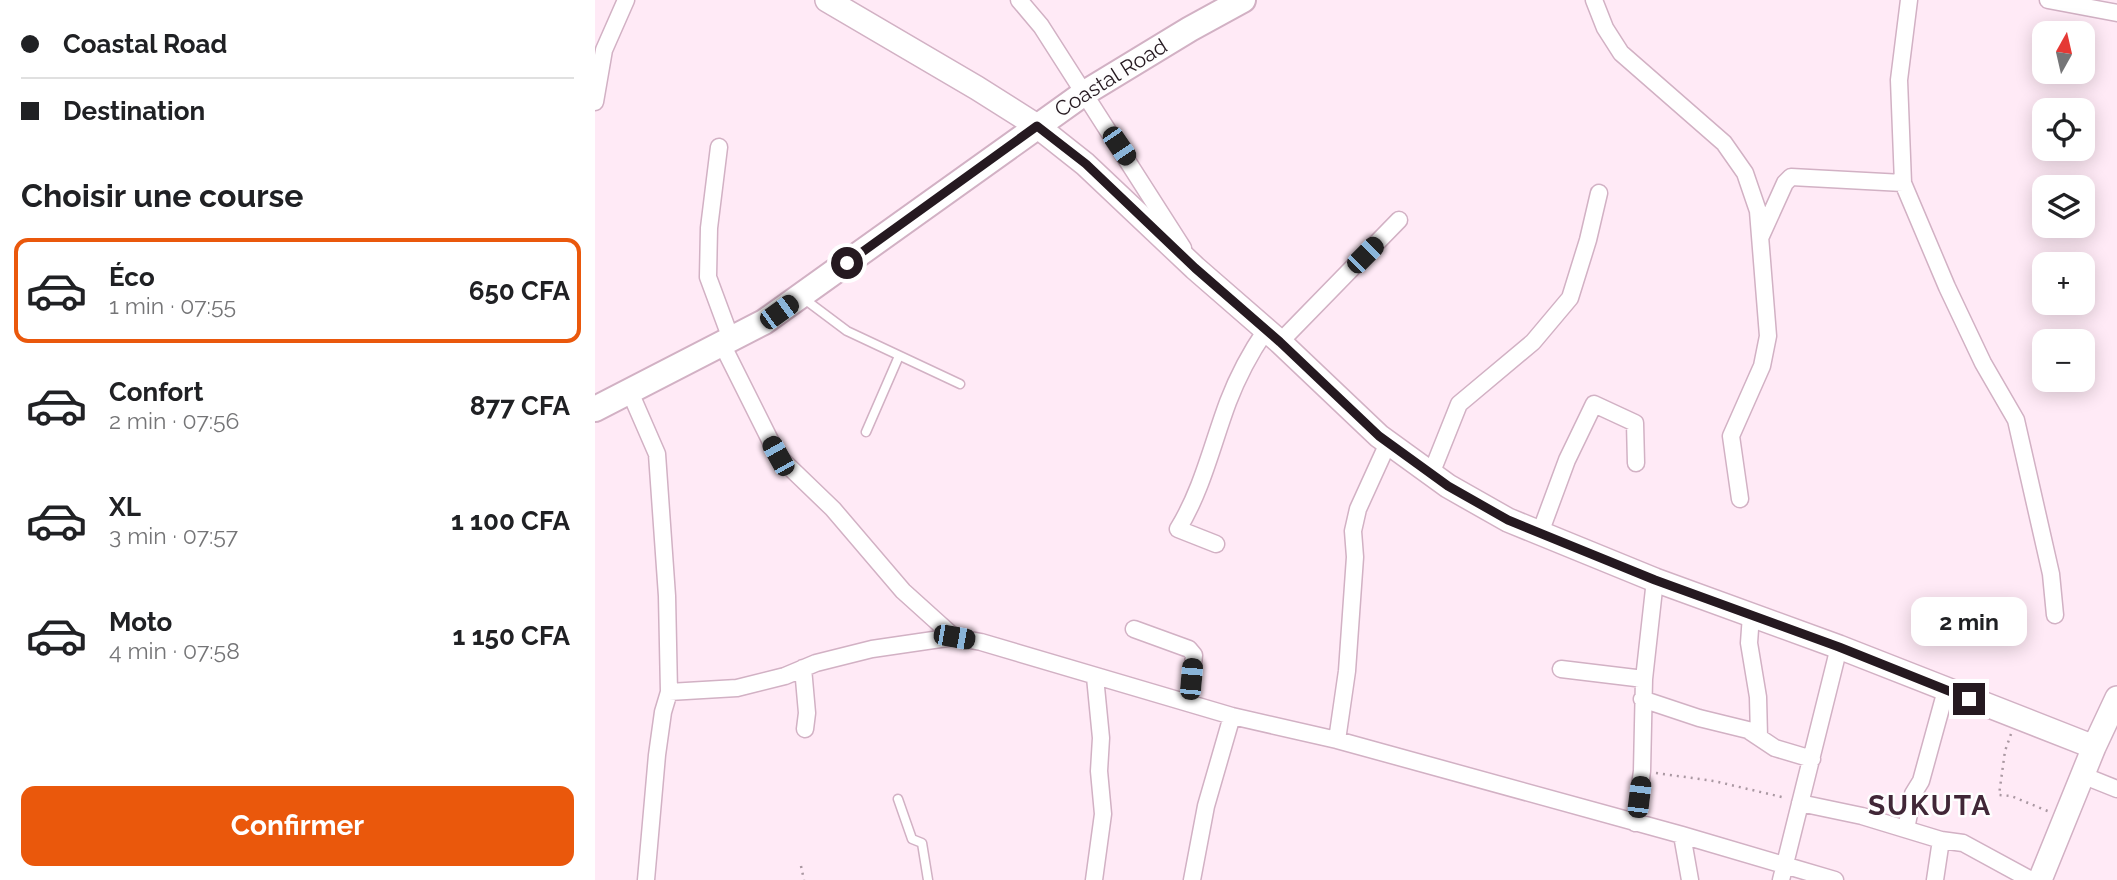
<!DOCTYPE html>
<html lang="fr">
<head>
<meta charset="utf-8">
<style>
	body { margin:0; font-family:Raleway,sans-serif; background:#f6f6f6; color:#202124; height:100vh; display:flex; flex-direction:column; font-size:26px; white-space:nowrap }
	* { box-sizing:border-box; margin:0 }
	p { font-size:23px; color:#757577 }
	.icon { flex:none; width:38px; height:38px; fill:none; stroke:currentColor; stroke-width:2; stroke-linecap:round; stroke-linejoin:round }
	.map { position:relative; flex:1; overflow:hidden }
	.panel { display:flex; flex-direction:column; background:#fff; width:595px }
	.panel>* { flex:none }
	.hud { display:grid; align-content:center; height:154px; padding:0 21px; background:#fff }
	.needle { width:46px; rotate:8deg }
	.tools { position:absolute; left:1437px; top:21px; display:grid; gap:14px }
	.tools a { display:grid; place-items:center; width:63px; height:63px; border-radius:14px; background:#fff; box-shadow:0 4px 18px #0003; font-size:35px }
	.end { position:absolute; width:32px; height:32px; margin:-16px; border:9px solid #251920; background:#fff; box-shadow:0 0 0 4px #fff }
	.from { border-radius:50% }
	.bubble { position:absolute; height:49px; border-radius:14px; background:#fff; box-shadow:0 4px 18px #0003; font-size:23px; font-weight:700; line-height:49px; text-align:center }
	.car { position:absolute; width:21px; height:42px; margin:-21px -10px; border-radius:9px; box-shadow:0 0 5px 2px #0007; background:linear-gradient(#222 24%,#8ab4d8 0 40%,#222 0 76%,#8ab4d8 0 86%,#222 0) }
	.hud b { display:flex; align-items:center; gap:24px; height:66px; font-size:26px }
	.hud b+b { border-top:2px solid #e0e0e0 }
	.hud i { width:18px; height:18px; background:#202124 }
	ul { padding:0; list-style:none }
	li { display:flex; align-items:center; gap:21px; height:105px; margin:0 14px 10px; padding:0 7px; border:4px solid transparent; border-radius:14px }
	li div { flex:1 }
	li b { display:block; font-size:26px }
	li em { font-style:normal; font-weight:700 }
	li.current { border-color:#ea580c }
	li>.icon { width:63px; height:63px; stroke-width:1.5 }
	h2 { padding:0 21px; font-size:32px; line-height:84px }
	.cta { display:flex; gap:14px; margin-top:auto; padding:14px 21px }
	.cta a { flex:1; height:80px; border-radius:14px; background:#ea580c; color:#fff; font-size:28px; font-weight:700; line-height:80px; text-align:center }
	main { display:flex; flex:1; min-height:0 }
	.map>svg:first-child { display:block }
	.lines { fill:none; stroke-linecap:round; stroke-linejoin:round }
	.lane-casing { stroke:#d2b1c4; stroke-width:11 }
	.street-casing { stroke:#d2b1c4; stroke-width:19 }
	.secondary-casing { stroke:#d2b1c4; stroke-width:26 }
	.primary-casing { stroke:#d2b1c4; stroke-width:28 }
	.path { stroke:#aa98a2; stroke-width:2.5; stroke-dasharray:2 5; stroke-linecap:butt }
	.lane { stroke:#fff; stroke-width:8 }
	.street { stroke:#fff; stroke-width:16 }
	.secondary { stroke:#fff; stroke-width:23 }
	.primary { stroke:#fff; stroke-width:24 }
	.route { stroke:#251920; stroke-width:9 }
	.labels { text-anchor:middle; stroke-width:5; stroke-linejoin:round; paint-order:stroke }
	.street-label { font-size:21px; fill:#251920; stroke:#fefefe }
	.district-label { font-size:28px; font-weight:bold; letter-spacing:2px; fill:#412737; stroke:#fefefe }
</style>
</head>
<body>
<main>
<section class="panel">
<div class="hud">
<b><i class="from"></i>Coastal Road</b>
<b><i></i>Destination</b>
</div>
<h2>Choisir une course</h2>
<ul>
<li class="current"><svg class="icon" aria-label="car" viewBox="0 0 24 24"><path d="M5 17H2v-5l4-1 3-4h7l3 4 3 1v5h-3M9 17h6M6 11h13"/><circle cx="7" cy="17" r="2"/><circle cx="17" cy="17" r="2"/></svg><div><b>Éco</b><p>1 min · 07:55</p></div><em>650 CFA</em></li>
<li><svg class="icon" aria-label="car" viewBox="0 0 24 24"><path d="M5 17H2v-5l4-1 3-4h7l3 4 3 1v5h-3M9 17h6M6 11h13"/><circle cx="7" cy="17" r="2"/><circle cx="17" cy="17" r="2"/></svg><div><b>Confort</b><p>2 min · 07:56</p></div><em>877 CFA</em></li>
<li><svg class="icon" aria-label="car" viewBox="0 0 24 24"><path d="M5 17H2v-5l4-1 3-4h7l3 4 3 1v5h-3M9 17h6M6 11h13"/><circle cx="7" cy="17" r="2"/><circle cx="17" cy="17" r="2"/></svg><div><b>XL</b><p>3 min · 07:57</p></div><em>1 100 CFA</em></li>
<li><svg class="icon" aria-label="car" viewBox="0 0 24 24"><path d="M5 17H2v-5l4-1 3-4h7l3 4 3 1v5h-3M9 17h6M6 11h13"/><circle cx="7" cy="17" r="2"/><circle cx="17" cy="17" r="2"/></svg><div><b>Moto</b><p>4 min · 07:58</p></div><em>1 150 CFA</em></li>
</ul>
<div class="cta"><a>Confirmer</a></div>
</section>
<div class="map">
<svg width="1522" height="880" viewBox="0 0 1522 880">
	<rect width="100%" height="100%" fill="#ffeaf6"/>
	<g class="lines">
		<g class="lane-casing">
			<path id="lane" d="M208 298 252 331 365 384
				M271 432 304 356
				M303 799 317 839 327 843 333 880"/>
		</g>
		<g class="street-casing">
			<path id="street" d="M424 0 446 26 588 248
				M999 0 1010 28 1026 53 1129 143 1150 173 1163 211 1173 336 1167 366 1136 436 1145 499
				M1314 0 1304 80 1308 183 1352 287 1388 363 1421 420 1456 574 1460 615
				M1453 0 1522 13
				M0 102 9 50 31 0
				M124 147 114 228 113 277 136 339
				M1166 236 1190 183 1196 177 1308 183
				M685 342 804 220
				M127 344 183 456 238 509 308 591 359 637 386 642 637 716 742 740 1087 835 1240 880
				M35 392 62 454 72 596 74 692 68 712 62 755 51 880
				M836 474 864 404 938 342 975 298 993 240 1004 193
				M945 533 972 460 999 404 1040 423 1041 463
				M621 544 583 529C607 490 617 445 633 402 643 376 655 353 671 330
				M1156 615 1154 643 1163 697 1164 737
				M539 629 594 649 599 655 594 703
				M208 668 212 713 210 729
				M966 669 1049 679
				M74 692 142 688 190 676 221 663 277 649 359 637
				M1047 699 1104 718 1153 730 1180 748 1217 759
				M742 740 752 671 760 557 758 531 763 509 793 443
				M1487 775 1522 789
				M1205 803 1267 816 1346 840 1368 843 1436 880
				M1040 823 1047 771 1049 679 1060 580
				M1311 829 1318 794 1326 781 1351 690
				M1087 835 1095 880
				M499 880 508 814 504 771 506 738 500 677
				M597 880 611 806 637 716
				M1186 880 1244 647
				M1340 880 1346 840"/>
		</g>
		<g class="secondary-casing">
			<path id="secondary" d="M232 0 382 88 442 126 490 164 600 268 685 342 784 436 853 486 913 520 1060 580 1244 647 1499 747
				M1445 880 1499 747 1522 698"/>
		</g>
		<g class="primary-casing">
			<path id="primary" d="M0 409 169 322 488 94 595 29 648 0"/>
		</g>
		<path class="path" d="M1416 734 1410 751 1404 795 1416 796 1455 812
			M1061 773 1119 781 1191 798
			M206 866 209 880"/>
		<use href="#lane" class="lane"/>
		<use href="#street" class="street"/>
		<use href="#secondary" class="secondary"/>
		<use href="#primary" class="primary"/>
	</g>
	<g class="lines">
		<path class="route" d="M252 263 442 126 491 164 600 268 685 342 784 436 853 486 913 520 1060 580 1244 647 1374 699"/>
	</g>
	<g class="labels">
		<g class="street-label">
			<text transform="translate(516 78) rotate(-32)" y="7">Coastal Road</text>
		</g>
		<g class="district-label">
			<text x="1335" y="815">SUKUTA</text>
		</g>
	</g>
</svg>
<div class="tools">
<a><svg class="needle" viewBox="-14 -14 28 28"><path d="M0-13l5 13h-10z" fill="#e53935"/><path d="M0 13l5-13h-10z" fill="#757577"/></svg></a>
<a><svg class="icon" aria-label="locate" viewBox="0 0 24 24"><circle cx="12" cy="12" r="6"/><path d="M12 2v4M12 18v4M2 12h4M18 12h4"/></svg></a>
<a><svg class="icon" aria-label="layers" viewBox="0 0 24 24"><path d="M12 4l9 5-9 5-9-5zM3 14l9 5 9-5"/></svg></a>
<a>+</a>
<a>−</a>
</div>
<i class="end from" style="left:252px;top:263px"></i>
<i class="end" style="left:1374px;top:699px"></i>
<div class="bubble" style="left:1316px;top:597px;width:116px">2 min</div>
<i class="car" style="left:524px;top:146px;rotate:146deg"></i>
<i class="car" style="left:770px;top:255px;rotate:45deg"></i>
<i class="car" style="left:184px;top:312px;rotate:54deg"></i>
<i class="car" style="left:183px;top:456px;rotate:331deg"></i>
<i class="car" style="left:359px;top:637px;rotate:100deg"></i>
<i class="car" style="left:596px;top:679px;rotate:5deg"></i>
<i class="car" style="left:1044px;top:797px;rotate:7deg"></i>
</div>
</main>
</body>
</html>
